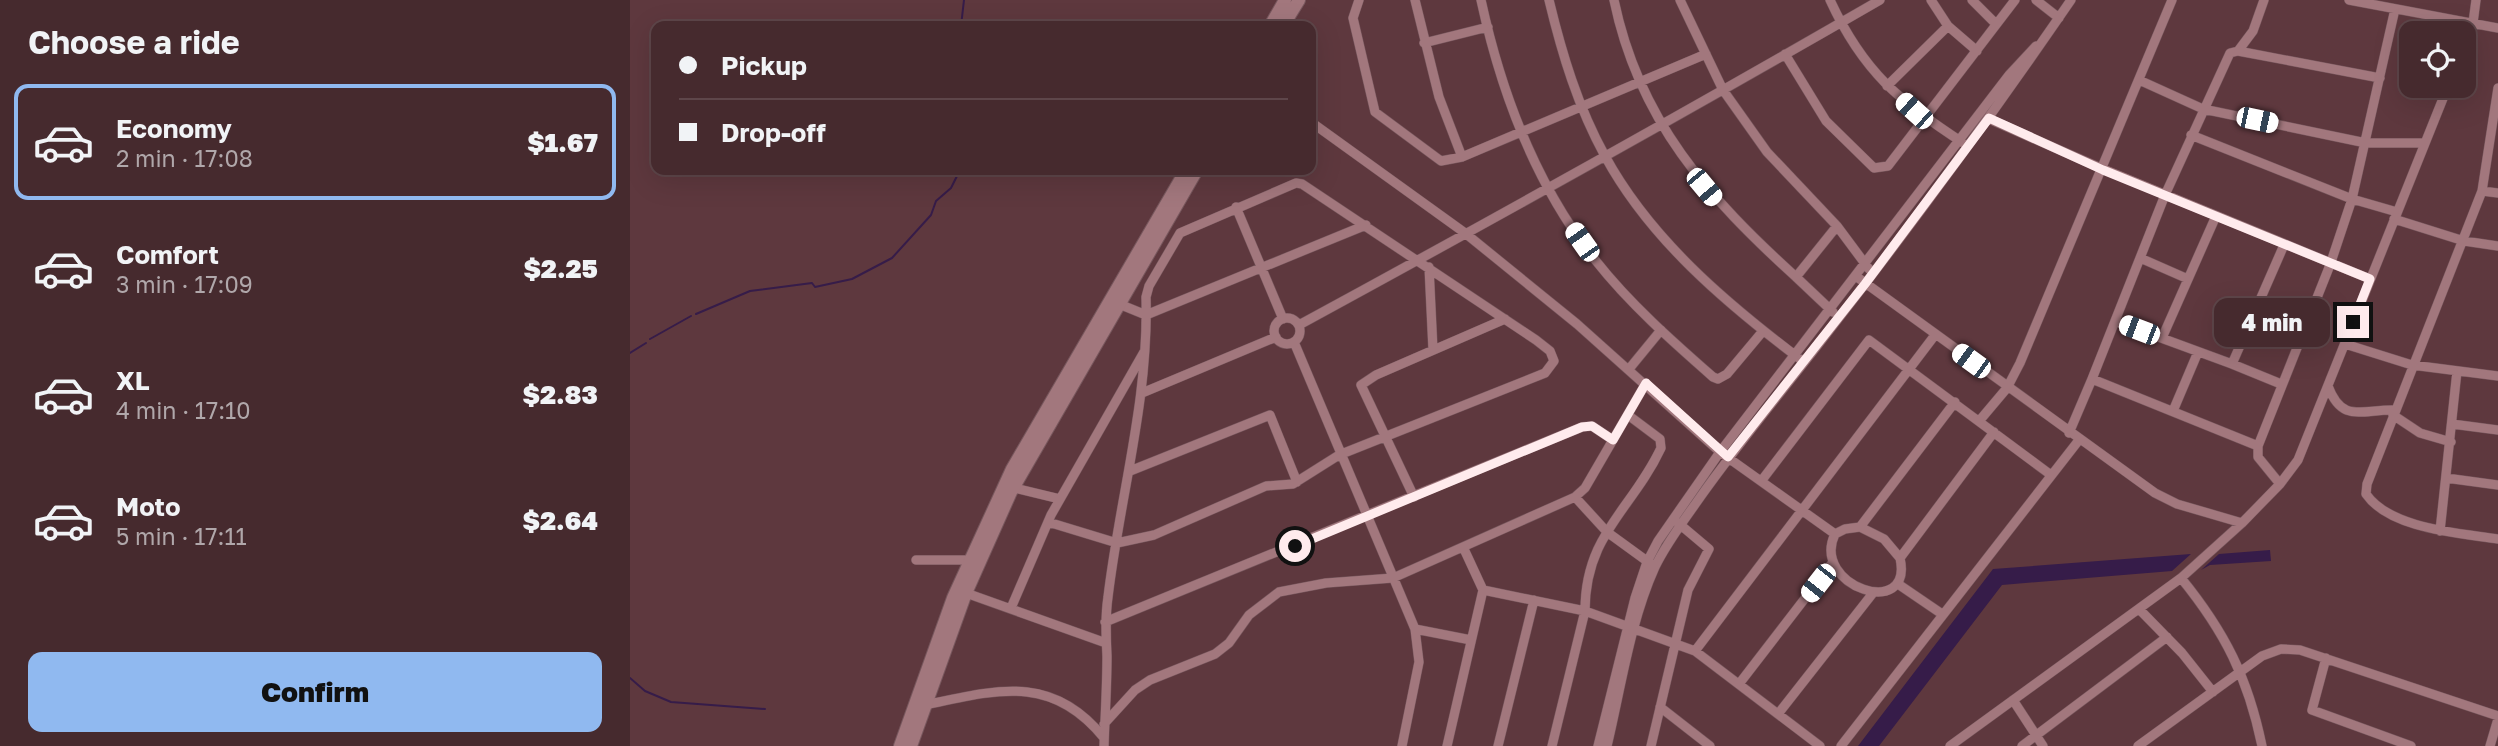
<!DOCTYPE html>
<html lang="en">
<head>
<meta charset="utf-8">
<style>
	body { margin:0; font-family:"Golos Text",sans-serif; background:#4d3236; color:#f1f3f6; height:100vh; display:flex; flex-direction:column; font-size:26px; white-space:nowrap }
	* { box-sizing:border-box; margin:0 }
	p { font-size:23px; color:#b0a7aa }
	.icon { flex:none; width:38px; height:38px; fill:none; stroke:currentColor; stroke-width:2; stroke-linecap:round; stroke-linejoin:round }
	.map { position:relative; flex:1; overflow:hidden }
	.side { display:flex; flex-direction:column; background:#462a2e; width:630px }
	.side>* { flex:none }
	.hud { position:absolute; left:21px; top:21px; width:665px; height:154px; border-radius:14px; box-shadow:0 7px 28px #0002,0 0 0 2px #5e464a; display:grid; align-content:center; height:154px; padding:0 28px; background:#462a2e }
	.fabs { position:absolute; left:1769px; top:21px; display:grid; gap:14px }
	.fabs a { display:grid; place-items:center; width:77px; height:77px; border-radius:14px; background:#462a2e; box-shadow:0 7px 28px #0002,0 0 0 2px #5e464a; font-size:35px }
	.end { position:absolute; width:32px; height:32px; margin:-16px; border:9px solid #ffebed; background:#111; box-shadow:0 0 0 4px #111 }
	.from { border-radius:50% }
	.bubble { position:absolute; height:49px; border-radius:14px; background:#462a2e; box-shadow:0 7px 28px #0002,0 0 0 2px #5e464a; font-size:23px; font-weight:800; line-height:49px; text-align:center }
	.car { position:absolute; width:21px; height:42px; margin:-21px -10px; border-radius:9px; box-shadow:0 0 5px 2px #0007; background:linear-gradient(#fff 24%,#345 0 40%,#fff 0 76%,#345 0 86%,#fff 0) }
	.hud b { display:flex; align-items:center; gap:24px; height:66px; font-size:26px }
	.hud b+b { border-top:2px solid #5e464a }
	.hud i { width:18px; height:18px; background:#f1f3f6 }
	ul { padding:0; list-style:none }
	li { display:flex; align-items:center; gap:21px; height:116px; margin:0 14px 10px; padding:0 14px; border:4px solid transparent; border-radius:14px }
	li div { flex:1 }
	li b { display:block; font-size:26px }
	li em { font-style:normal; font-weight:800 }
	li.current { border-color:#90b9f0 }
	li>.icon { width:63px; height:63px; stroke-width:1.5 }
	h2 { padding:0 28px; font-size:32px; line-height:84px }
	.cta { display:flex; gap:14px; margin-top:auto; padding:14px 28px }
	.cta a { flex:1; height:80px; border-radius:14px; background:#90b9f0; color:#111; font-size:28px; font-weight:800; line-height:80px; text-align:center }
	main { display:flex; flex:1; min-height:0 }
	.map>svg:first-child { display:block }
	.water { fill:#361c49 }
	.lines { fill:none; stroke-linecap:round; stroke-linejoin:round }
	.stream { stroke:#361c49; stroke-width:2 }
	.street-casing { stroke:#77575d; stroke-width:10 }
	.secondary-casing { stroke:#77575d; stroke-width:14 }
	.street { stroke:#a2777d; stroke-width:9 }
	.secondary { stroke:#a2777d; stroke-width:12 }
	.route { stroke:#ffebed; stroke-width:9 }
</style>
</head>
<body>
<main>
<section class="side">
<h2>Choose a ride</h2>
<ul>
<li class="current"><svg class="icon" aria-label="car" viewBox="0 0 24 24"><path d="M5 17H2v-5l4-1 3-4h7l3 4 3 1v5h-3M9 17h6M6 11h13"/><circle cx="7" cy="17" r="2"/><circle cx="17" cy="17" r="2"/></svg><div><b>Economy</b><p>2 min · 17:08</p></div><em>$1.67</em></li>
<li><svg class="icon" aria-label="car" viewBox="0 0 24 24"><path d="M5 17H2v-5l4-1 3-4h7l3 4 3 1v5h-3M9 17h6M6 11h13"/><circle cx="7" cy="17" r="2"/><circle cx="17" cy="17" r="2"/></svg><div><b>Comfort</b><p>3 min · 17:09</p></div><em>$2.25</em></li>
<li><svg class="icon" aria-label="car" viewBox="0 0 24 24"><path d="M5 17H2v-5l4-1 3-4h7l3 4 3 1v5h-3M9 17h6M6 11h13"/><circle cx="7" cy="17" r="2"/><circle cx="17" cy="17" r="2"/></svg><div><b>XL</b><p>4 min · 17:10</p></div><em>$2.83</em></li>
<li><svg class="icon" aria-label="car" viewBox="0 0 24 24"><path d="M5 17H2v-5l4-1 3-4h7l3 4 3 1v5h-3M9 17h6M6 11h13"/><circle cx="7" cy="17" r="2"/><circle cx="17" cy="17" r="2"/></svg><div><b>Moto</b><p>5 min · 17:11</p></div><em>$2.64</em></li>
</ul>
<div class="cta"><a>Confirm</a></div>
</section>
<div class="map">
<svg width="1868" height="746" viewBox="0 0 1868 746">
	<rect width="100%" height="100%" fill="#5e383e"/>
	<path class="water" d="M1640 550 1641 561 1580 565 1571 570 1589 554Z
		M1561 554 1542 571 1372 585 1249 746H1228L1363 569Z"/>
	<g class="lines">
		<path class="stream" d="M331 26 334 0
			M66 314 120 291 182 283 185 287 222 279 262 258 301 215 306 201 321 188 330 170
			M20 339 61 316
			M0 353 16 343
			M0 678 15 691 41 702 135 709"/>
		<g class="street-casing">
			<path id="street" d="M729 0 723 18 745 112 811 161 832 157 1076 54
				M785 0 809 97 832 157
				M851 0C871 92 907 187 966 261 1000 304 1042 341 1083 377L1088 379 1097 374 1133 331
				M919 0C932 54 948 107 975 156 1020 239 1096 303 1170 359
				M984 0C1009 121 1078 197 1166 277L1207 226 1239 269
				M1050 0 1093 90 1137 152 1207 226
				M1200 0C1233 72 1270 102 1335 144
				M1301 0 1318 26 1347 51
				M1342 0 1366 24
				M1406 0 1429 18
				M1719 0 1868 28
				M794 43 858 27
				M1834 45 1843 23 1846 0
				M1608 51 1623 31 1634 0
				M1155 54 1196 121 1244 168 1258 166 1385 0
				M1509 80 1573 109 1736 143H1795
				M1257 86 1318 26
				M1868 88 1852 191 1737 484 1736 494C1760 529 1830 533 1868 539
				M1359 119 1473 169 1740 279
				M681 122 835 233 947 324 1090 452 1205 534
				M1561 135 1722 199 1767 212
				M1852 191 1868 193
				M606 207 653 319
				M1764 219 1834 241 1868 246
				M1510 258 1558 279
				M799 267 803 350
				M1166 277 1203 312
				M1227 277 1525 493 1547 504 1612 523 1650 484 1668 460 1818 86
				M489 304 516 315 736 225
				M1625 307 1675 327
				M644 331a13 13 0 1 1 26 0a13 13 0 1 1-26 0Z
				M1485 321 1602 364
				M669 325C864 219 1058 111 1250 0
				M1532 338 1586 216
				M664 342 785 629 789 662 772 746
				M1715 344 1782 365 1868 376
				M999 369 1031 330
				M1651 384 1602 364 1654 245
				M1698 386C1712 424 1732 409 1765 410
				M512 393 646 337
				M1543 411 1568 352
				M1763 415 1790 433 1821 442
				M1350 420 1377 388 1390 363 1542 0
				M1822 424 1868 430
				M1439 433 1462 379
				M1628 446 1462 379 1535 195 1600 53 1608 51 1750 78
				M500 471 640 415 667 482
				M1816 478 1868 485
				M1132 480 1239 340 1421 475
				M1650 484 1628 457V446L1700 265 1722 199 1765 9
				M384 488 430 499
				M784 497 731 385 746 375 875 319
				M945 497 977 532 1021 564
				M418 522 487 543 524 535 636 486 663 484 709 455 915 373 924 361 920 351 906 340 672 184 666 183 550 233 519 286 516 297C519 400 490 496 478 597 475 617 476 636 477 656 477 686 475 716 474 746
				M1230 527 1254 539 1270 558C1284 621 1180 586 1205 534L1215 529Z
				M1230 527 1325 402
				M1810 531 1827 371
				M1270 558 1364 432
				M286 560H339
				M1551 578C1595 632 1618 678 1632 746
				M1268 584 1312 614
				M853 590 955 611 1065 651 1190 746
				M336 593 476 643
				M381 608 421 515 514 352
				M1509 609 1552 653 1583 692
				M475 622 952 427 962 426 983 440
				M785 629 841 640
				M1065 651 1305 335
				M1696 658 1682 710 1781 746
				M1109 684 1203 562
				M1383 700 1413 746
				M295 705C366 690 422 673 474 738
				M1030 707 1080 746
				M1148 714 1243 593
				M474 724 505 690 520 680 585 654 599 643 619 615 649 592 696 583 763 578 945 497 955 488 1016 383
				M817 746 853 590 834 549
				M868 746 904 600
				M922 746 955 611C955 534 1002 510 1031 448L1030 439 998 415
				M968 746 1005 598 1017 562 1028 541 1090 452 1379 75 1406 46
				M977 746C991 688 1000 622 1025 567 1037 542 1055 519 1071 496 1110 441 1153 390 1194 337 1280 227 1362 115 1441 0
				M1021 746 1058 590 1079 549 1047 522
				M1211 746 1449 440
				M1320 746 1551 578 1612 523
				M1392 746 1537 637
				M1508 746 1632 656 1651 649 1670 650 1868 716
				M1860 746 1868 719"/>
		</g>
		<g class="secondary-casing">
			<path id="secondary" d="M640 26 655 0
				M653 26 669 0
				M270 746 323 598 382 469 556 170
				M281 746 336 593 381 492 567 170"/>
		</g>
		<use href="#street" class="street"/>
		<use href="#secondary" class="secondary"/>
	</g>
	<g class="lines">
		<path class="route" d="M665 546 952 427 962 426 983 440 1016 383 1098 457 1235 284 1359 118 1473 170 1740 279 1723 322"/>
	</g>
</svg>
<div class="fabs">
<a><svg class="icon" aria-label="locate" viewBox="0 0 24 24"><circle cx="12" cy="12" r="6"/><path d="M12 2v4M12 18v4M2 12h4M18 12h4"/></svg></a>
</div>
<i class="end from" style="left:665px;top:546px"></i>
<i class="end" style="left:1723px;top:322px"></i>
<div class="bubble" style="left:1584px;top:298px;width:116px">4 min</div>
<i class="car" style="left:1284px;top:111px;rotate:312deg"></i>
<i class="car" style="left:1627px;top:120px;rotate:102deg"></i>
<i class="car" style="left:1074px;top:187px;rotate:140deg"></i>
<i class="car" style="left:952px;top:242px;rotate:325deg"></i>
<i class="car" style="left:1509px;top:330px;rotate:291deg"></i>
<i class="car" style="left:1341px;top:361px;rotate:306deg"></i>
<i class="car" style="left:1188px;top:583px;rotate:218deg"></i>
<div class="hud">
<b><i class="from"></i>Pickup</b>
<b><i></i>Drop-off</b>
</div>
</div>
</main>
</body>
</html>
